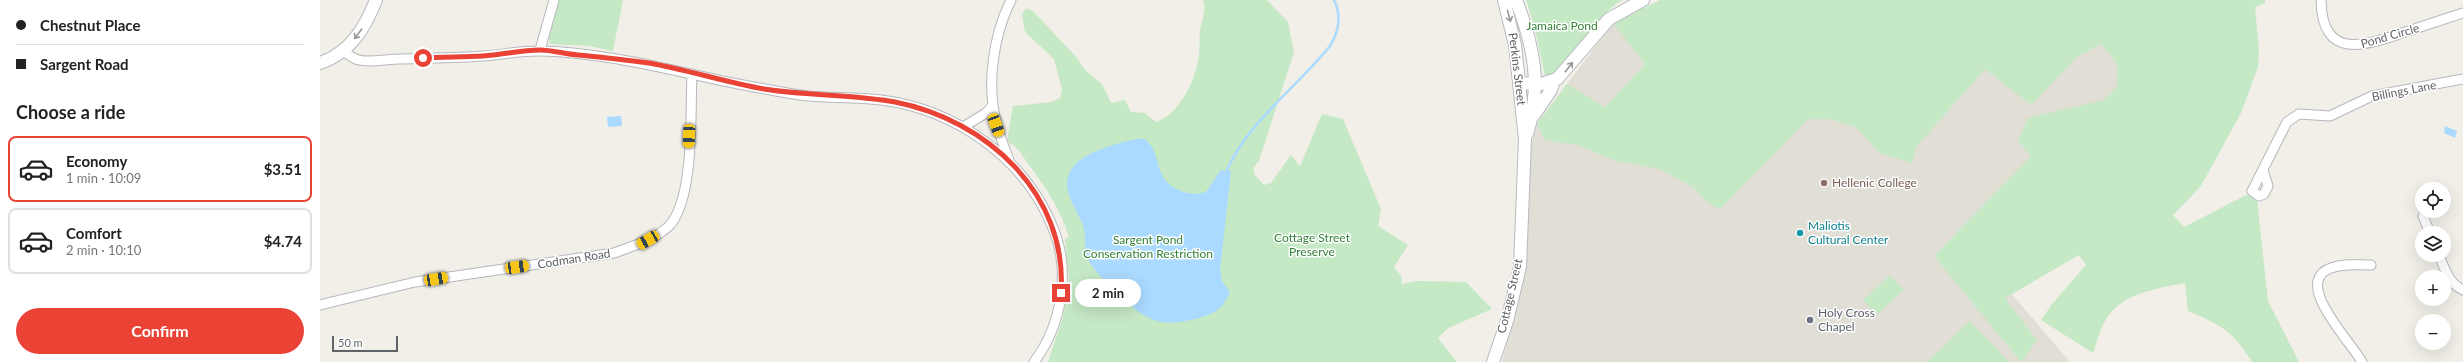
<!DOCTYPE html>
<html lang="en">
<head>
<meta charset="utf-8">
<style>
	body { margin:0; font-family:Lato,sans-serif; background:#f6f6f6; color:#222; height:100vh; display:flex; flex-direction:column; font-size:15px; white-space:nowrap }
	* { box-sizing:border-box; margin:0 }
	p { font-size:13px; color:#767676 }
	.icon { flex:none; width:22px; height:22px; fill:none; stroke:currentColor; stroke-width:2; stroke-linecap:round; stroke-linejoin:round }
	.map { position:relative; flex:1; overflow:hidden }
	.details { display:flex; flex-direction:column; background:#fff; width:320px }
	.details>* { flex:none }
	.top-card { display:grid; align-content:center; height:88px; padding:0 16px; background:#fff }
	.controls { position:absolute; left:2095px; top:182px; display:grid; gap:8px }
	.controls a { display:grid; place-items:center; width:36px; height:36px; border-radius:50%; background:#fff; box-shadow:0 4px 16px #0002; font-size:20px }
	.scale { position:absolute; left:12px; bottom:10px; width:66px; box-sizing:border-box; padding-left:4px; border:2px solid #5f6368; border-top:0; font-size:11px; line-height:14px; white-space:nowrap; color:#5f6368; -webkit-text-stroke:3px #fff; paint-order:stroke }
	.end { position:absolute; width:18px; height:18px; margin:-9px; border:5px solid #ea4335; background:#fff; box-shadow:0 0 0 2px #fff }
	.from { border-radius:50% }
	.bubble { position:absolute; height:28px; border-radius:14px; background:#fff; box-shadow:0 4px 16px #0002; font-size:13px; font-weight:700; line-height:28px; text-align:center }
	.car { position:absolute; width:12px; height:24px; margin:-12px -6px; border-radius:5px; box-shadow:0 0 3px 1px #0007; background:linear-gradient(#f5c518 24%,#345 0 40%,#f5c518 0 76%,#345 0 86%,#f5c518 0) }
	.top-card b { display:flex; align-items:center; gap:14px; height:38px; font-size:15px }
	.top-card b+b { border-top:1px solid #e0e0e0 }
	.top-card i { width:10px; height:10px; background:#222 }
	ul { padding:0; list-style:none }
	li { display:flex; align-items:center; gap:12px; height:66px; margin:0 8px 6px; padding:0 8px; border:2px solid #e0e0e0; border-radius:8px }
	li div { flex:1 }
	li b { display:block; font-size:15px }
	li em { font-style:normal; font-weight:700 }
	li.active { border-color:#ea4335 }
	li>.icon { width:36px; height:36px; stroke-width:1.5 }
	h2 { padding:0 16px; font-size:18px; line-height:48px }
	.button { display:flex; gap:8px; margin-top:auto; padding:8px 16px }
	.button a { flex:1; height:46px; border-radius:24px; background:#ea4335; color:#fff; font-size:16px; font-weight:700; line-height:46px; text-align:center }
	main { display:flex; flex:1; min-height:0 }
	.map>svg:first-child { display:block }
	.education { fill:#e1ded6 }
	.green { fill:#c5e8c5 }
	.water { fill:#aadaff }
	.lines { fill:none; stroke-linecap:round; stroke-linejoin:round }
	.stream { stroke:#aadaff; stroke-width:2.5 }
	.street-casing { stroke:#b5b8bc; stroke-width:11 }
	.secondary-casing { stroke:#b6babf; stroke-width:14 }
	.street { stroke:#fff; stroke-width:9 }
	.secondary { stroke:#fff; stroke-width:12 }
	.oneway { stroke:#979a9d }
	.route { stroke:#ea4335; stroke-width:5 }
	.education-dot { fill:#8d6e63; stroke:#fff; stroke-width:1.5 }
	.culture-dot { fill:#0f9aa8; stroke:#fff; stroke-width:1.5 }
	.worship-dot { fill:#6b7280; stroke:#fff; stroke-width:1.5 }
	.labels { text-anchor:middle; stroke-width:3; stroke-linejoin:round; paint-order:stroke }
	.park-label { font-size:12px; fill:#348238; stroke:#fff }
	.street-label { font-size:12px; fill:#5f6368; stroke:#fff }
	.education-label { font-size:12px; fill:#785e54; stroke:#fff; text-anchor:start }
	.culture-label { font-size:12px; fill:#0d838f; stroke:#fff; text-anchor:start }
	.worship-label { font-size:12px; fill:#5b616d; stroke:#fff; text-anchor:start }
</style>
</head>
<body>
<main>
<section class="details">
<div class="top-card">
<b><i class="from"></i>Chestnut Place</b>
<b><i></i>Sargent Road</b>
</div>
<h2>Choose a ride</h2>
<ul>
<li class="active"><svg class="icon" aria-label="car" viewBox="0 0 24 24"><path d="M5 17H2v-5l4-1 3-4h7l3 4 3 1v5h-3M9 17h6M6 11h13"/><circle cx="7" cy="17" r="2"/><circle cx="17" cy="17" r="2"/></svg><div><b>Economy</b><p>1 min · 10:09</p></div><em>$3.51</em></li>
<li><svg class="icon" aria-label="car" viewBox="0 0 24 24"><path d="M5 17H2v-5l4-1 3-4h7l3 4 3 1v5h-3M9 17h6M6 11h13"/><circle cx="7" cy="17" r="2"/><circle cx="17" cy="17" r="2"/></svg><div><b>Comfort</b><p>2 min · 10:10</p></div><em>$4.74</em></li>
</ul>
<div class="button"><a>Confirm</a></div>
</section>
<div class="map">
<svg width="2143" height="362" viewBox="0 0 2143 362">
	<rect width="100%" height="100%" fill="#f1efe8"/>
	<path class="education" d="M1340 0H1787L1852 116 1667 265 1750 362H1182L1206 269 1210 149 1217 124 1293 23Z"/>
	<path class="green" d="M239 0H303L293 51 269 46 230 44 229 38Z
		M883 0H947L968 22 974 52 939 161 934 167V174L944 185 951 183 971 155 980 166 1002 114 1023 119 1061 209 1058 226 1088 245 1074 267 1081 276 1082 284 1097 281 1146 282 1172 309 1128 328 1118 338 1137 362H728L743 317 749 279 745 239 749 237C741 211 728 191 712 169 703 158 700 148 687 141L693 106 732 102 740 98 742 89 734 59 705 32 702 15 706 8 713 11 757 58 765 70 782 84 791 103 805 100 811 112 825 113 836 122C860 114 876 79 879 55 880 47 879 38 880 30 882 20 887 9 883 0Z
		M1206 0H1302C1272 19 1259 55 1231 77L1225 76 1214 25Z
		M1340 0H1945V3L1935 7 1939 51 1938 67 1921 113 1881 186 1853 215 1864 227 1936 190 1948 301 1979 362H1932C1913 331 1901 325 1868 311L1865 283C1835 289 1799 293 1784 323 1779 332 1777 343 1773 353L1721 320 1732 304 1766 265 1759 255 1685 298 1717 340 1701 362 1614 256 1711 156 1698 140 1708 118 1784 100 1797 86V64L1781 44 1757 57 1711 105 1665 69 1597 146 1592 163 1559 153 1536 127 1509 119H1488L1400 209 1388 203 1374 188 1340 169 1297 161 1257 145 1225 140 1217 124 1247 84 1285 107 1325 64 1293 23Z
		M1570 275 1584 290 1556 315 1543 300Z
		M1650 321 1689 362H1607Z"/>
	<path class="water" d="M301 116 302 126 288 127 287 117Z
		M2125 126 2137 131 2135 138 2124 133Z
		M816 139H825C844 156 831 179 861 191 870 194 877 195 886 192L901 170 911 171 900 270 902 281 910 293C906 298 904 304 900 308 893 314 883 317 875 319 836 329 823 318 796 291 785 280 775 273 768 259 763 249 767 236 763 226 757 206 737 189 753 167 763 152 799 143 816 139Z"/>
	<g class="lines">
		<path class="stream" d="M907 170C928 122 978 86 1010 46 1019 31 1022 16 1014 0"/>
		<g class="street-casing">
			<path id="street" d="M2001 0C2002 61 2045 46 2085 32 2104 26 2124 19 2143 13
				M220 50 234 0
				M23 51C28 54 33 59 39 60 51 63 67 59 80 59 108 58 135 58 163 56 182 55 202 50 222 51 294 53 363 74 434 87 452 90 470 94 488 96 512 98 537 97 561 100 635 109 705 158 733 228 751 271 742 325 714 362
				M643 127 666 113 673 105
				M689 160C685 149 680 137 677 125 666 86 673 36 691 0
				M1943 170 1948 186 1944 194 1939 196 1932 191 1967 122 1979 114 2010 116 2052 96 2143 79
				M2103 216 2110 233
				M2119 255C2125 269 2128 283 2143 290
				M0 305 95 282 294 253C313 246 334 240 349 226 375 198 370 112 372 74
				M2042 362C2032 343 1971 282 2011 268 2024 263 2038 265 2051 265"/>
		</g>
		<g class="secondary-casing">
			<path id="secondary" d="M1196 0C1214 46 1222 86 1207 134
				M0 63C30 53 45 28 56 0
				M1200 83 1221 84 1237 79 1289 19 1323 0
				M1214 115 1231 90 1234 80
				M1173 362 1187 321 1200 267 1205 139 1195 45 1184 0"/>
		</g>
		<use href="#street" class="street"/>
		<use href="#secondary" class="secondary"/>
	</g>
	<defs><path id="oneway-shaft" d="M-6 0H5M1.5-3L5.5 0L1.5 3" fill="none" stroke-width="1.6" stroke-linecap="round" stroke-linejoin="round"/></defs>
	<g class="oneway">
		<use href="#oneway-shaft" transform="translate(1189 16) rotate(75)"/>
		<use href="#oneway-shaft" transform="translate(38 34) rotate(127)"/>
		<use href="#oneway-shaft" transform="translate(1249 67) rotate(-52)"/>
	</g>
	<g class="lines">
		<path class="route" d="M103 58C123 57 143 57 163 56 182 55 201 50 220 50 232 50 245 54 258 55 281 57 305 60 329 63 368 70 405 82 444 89 487 96 532 94 575 102 667 120 748 194 741 293"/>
	</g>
	<circle class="education-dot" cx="1504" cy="183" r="4"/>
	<circle class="culture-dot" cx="1480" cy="233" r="4"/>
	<circle class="worship-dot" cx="1490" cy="320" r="4"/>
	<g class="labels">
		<g class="park-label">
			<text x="1242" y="30">Jamaica Pond</text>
			<text x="992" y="242">Cottage Street<tspan x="992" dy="14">Preserve</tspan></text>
			<text x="828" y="244">Sargent Pond<tspan x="828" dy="14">Conservation Restriction</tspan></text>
		</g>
		<g class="street-label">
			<text transform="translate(2070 36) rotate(-16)" y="4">Pond Circle</text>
			<text transform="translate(1197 69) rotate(83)" y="4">Perkins Street</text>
			<text transform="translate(2084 91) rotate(-11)" y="4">Billings Lane</text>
			<text transform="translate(254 259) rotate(-9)" y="4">Codman Road</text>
			<text transform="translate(1190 296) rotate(-77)" y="4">Cottage Street</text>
		</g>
		<g class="education-label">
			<text x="1512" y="187">Hellenic College</text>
		</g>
		<g class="culture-label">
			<text x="1488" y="230">Maliotis<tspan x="1488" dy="14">Cultural Center</tspan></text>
		</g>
		<g class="worship-label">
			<text x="1498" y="317">Holy Cross<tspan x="1498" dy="14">Chapel</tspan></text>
		</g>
	</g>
</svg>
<div class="controls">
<a><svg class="icon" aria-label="locate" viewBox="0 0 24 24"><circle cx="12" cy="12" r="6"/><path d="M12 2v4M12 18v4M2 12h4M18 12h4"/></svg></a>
<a><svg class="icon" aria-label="layers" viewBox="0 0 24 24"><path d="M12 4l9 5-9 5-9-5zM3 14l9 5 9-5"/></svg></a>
<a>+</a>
<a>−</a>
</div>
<div class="scale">50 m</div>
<i class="end from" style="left:103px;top:58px"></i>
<i class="end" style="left:741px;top:293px"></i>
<div class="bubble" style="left:755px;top:279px;width:66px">2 min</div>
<i class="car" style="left:676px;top:125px;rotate:160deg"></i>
<i class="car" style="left:369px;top:136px;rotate:182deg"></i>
<i class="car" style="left:328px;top:240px;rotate:240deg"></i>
<i class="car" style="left:197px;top:267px;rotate:82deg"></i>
<i class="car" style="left:116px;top:279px;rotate:81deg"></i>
</div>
</main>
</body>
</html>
